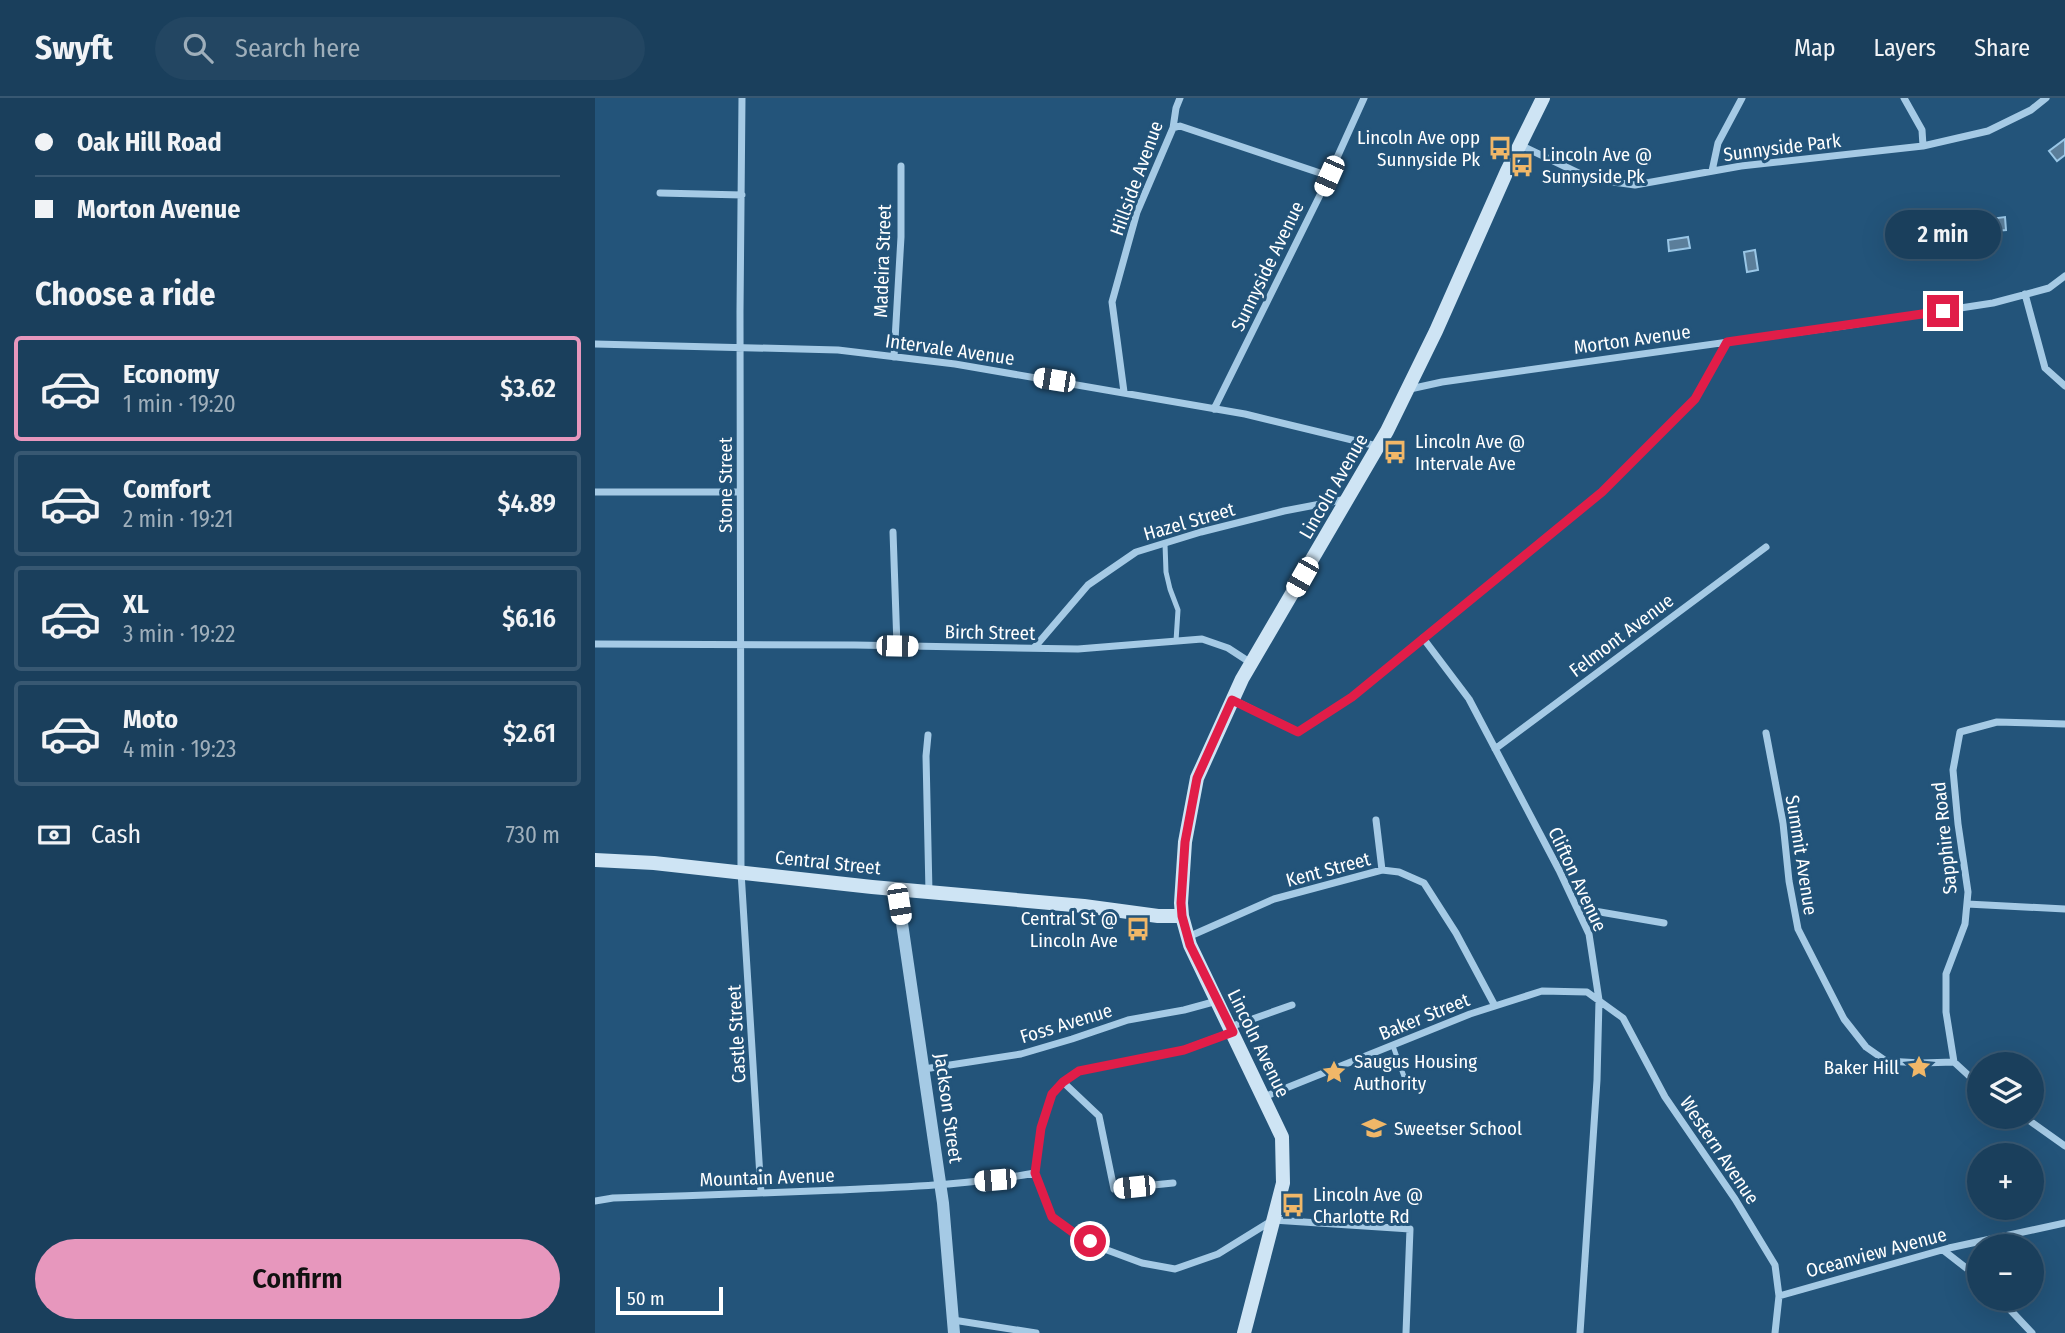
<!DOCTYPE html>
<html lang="en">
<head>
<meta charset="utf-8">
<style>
	body { margin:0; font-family:"Fira Sans Condensed",sans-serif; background:#234662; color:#f1f3f6; height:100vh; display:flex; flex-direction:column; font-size:26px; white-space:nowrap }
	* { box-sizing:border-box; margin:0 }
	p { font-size:23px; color:#9fafbb }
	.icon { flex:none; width:38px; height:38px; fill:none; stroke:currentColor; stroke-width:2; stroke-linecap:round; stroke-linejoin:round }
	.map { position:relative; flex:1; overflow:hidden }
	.panel { display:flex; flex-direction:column; background:#1a3f5c; width:595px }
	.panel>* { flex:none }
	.hud { display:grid; align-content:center; height:154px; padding:0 35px; background:#1a3f5c }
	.buttons { position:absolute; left:1372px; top:954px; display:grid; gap:14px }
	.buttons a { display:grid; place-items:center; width:77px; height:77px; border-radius:50%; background:#1a3f5c; box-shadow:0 7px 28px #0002,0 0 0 2px #385872; font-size:35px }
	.scale { position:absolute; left:21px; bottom:18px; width:107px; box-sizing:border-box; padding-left:7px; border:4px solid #fff; border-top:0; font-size:19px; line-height:24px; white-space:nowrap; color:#fff; -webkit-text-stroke:5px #23547a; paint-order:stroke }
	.end { position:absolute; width:32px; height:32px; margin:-16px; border:9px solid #e11d48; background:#fff; box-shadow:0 0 0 4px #fff }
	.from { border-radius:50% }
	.bubble { position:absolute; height:49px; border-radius:24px; background:#1a3f5c; box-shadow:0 7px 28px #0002,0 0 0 2px #385872; font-size:23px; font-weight:600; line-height:49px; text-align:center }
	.car { position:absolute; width:21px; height:42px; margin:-21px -10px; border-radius:9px; box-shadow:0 0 5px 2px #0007; background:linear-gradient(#fff 24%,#345 0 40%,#fff 0 76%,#345 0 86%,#fff 0) }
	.hud b { display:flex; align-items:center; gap:24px; height:66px; font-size:26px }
	.hud b+b { border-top:2px solid #385872 }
	.hud i { width:18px; height:18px; background:#f1f3f6 }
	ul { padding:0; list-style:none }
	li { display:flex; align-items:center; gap:21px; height:105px; margin:0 14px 10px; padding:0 21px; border:4px solid #385872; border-radius:7px }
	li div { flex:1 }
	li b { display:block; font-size:26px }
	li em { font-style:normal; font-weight:600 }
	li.selected { border-color:#e797bd }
	li>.icon { width:63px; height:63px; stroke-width:1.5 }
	h2 { padding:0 35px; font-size:32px; line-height:84px }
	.pay { display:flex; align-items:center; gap:18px; height:77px; padding:0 35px; font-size:26px }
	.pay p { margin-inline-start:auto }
	.button { display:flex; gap:14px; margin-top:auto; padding:14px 35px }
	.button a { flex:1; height:80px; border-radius:42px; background:#e797bd; color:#111; font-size:28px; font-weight:600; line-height:80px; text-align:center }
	header { display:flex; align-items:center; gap:42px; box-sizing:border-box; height:98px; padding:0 35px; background:#1a3f5c; border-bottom:2px solid #385872 }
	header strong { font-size:33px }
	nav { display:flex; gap:38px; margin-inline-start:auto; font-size:24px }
	.search { width:490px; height:63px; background:#234662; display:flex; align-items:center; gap:18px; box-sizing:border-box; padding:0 24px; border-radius:38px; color:#9fafbb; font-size:26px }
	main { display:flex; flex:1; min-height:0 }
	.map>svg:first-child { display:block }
	.water { fill:#5b7e9a; stroke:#99c6e6; stroke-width:2 }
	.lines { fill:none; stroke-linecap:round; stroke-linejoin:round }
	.service { stroke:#a5cae5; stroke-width:5 }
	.minor { stroke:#a5cae5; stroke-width:7 }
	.tertiary { stroke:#a5cae5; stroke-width:12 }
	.secondary { stroke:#cee4f4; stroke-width:14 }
	.route { stroke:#e11d48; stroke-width:9 }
	.labels { text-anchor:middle; stroke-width:6; stroke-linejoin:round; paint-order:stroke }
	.poi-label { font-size:19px; fill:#fff; stroke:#23547a; text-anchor:start }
	.street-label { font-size:19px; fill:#fff; stroke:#23547a }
</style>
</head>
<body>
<header>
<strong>Swyft</strong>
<div class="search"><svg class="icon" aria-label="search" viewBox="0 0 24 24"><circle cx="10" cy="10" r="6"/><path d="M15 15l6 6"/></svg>Search here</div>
<nav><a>Map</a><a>Layers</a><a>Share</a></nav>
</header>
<main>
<section class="panel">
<div class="hud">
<b><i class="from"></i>Oak Hill Road</b>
<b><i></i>Morton Avenue</b>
</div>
<h2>Choose a ride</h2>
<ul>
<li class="selected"><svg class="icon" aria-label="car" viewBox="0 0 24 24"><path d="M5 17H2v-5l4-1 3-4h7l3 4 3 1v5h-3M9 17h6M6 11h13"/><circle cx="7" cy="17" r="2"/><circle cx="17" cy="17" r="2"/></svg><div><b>Economy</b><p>1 min · 19:20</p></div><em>$3.62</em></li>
<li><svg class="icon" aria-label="car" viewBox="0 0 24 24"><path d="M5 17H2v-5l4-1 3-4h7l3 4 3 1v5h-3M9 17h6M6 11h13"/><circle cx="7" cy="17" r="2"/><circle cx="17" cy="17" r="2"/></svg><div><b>Comfort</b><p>2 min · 19:21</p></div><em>$4.89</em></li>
<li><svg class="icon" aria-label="car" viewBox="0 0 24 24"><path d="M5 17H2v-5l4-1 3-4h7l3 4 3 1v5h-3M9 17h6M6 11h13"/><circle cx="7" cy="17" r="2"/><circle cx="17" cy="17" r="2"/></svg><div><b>XL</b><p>3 min · 19:22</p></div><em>$6.16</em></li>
<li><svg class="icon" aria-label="car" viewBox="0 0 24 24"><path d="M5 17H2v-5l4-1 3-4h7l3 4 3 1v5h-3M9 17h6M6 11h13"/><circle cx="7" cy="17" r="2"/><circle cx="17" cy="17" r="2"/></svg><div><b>Moto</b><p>4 min · 19:23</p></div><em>$2.61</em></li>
</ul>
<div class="pay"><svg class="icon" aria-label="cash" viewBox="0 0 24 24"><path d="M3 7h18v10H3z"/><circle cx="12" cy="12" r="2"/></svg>Cash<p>730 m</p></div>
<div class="button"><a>Confirm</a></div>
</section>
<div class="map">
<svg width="1470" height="1235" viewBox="0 0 1470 1235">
	<rect width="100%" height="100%" fill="#23547a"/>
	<path class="water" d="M1470 41V57L1462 63 1454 53Z
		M1410 119 1411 132 1388 134 1386 122Z
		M1093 139 1095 150 1074 153 1073 142Z
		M1160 152 1163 172 1152 174 1149 154Z"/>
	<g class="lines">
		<path class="service" d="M570 446 571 474 575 491 583 512 581 543
			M798 948 811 984"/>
		<path class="minor" d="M147 0 145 214 146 774 166 1095
			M1309 0 1327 32 1328 48
			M578 30 585 28 734 78
			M925 47 996 81 1040 87 1146 68 1328 48 1393 33 1436 12 1451 0
			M1117 73 1123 45 1147 0
			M65 95 147 97
			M1430 196 1450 270 1470 288
			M0 246 243 252 360 266 650 316 782 348
			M299 259 306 139V68
			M815 291 847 284 1248 228 1398 205 1454 190 1470 178
			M529 294 517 204 542 114 578 30 581 10 585 0
			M619 311 726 95 769 0
			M0 394H145
			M298 434 302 548
			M828 540 874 601 964 772 994 836 1004 902 1002 982 985 1235
			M0 546 260 547 483 551 607 541 633 550 656 565
			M439 550 493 487 541 454 606 434 689 413 752 401
			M638 602 703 634 757 599 1007 394 1100 301 1132 244
			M1171 635 1188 725 1194 783 1203 831 1249 921 1271 949 1291 963 1326 965 1359 964 1384 987
			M333 637 331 658 334 794
			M900 651 1171 449
			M781 722 787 772
			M1372 806 1470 811
			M982 810 1069 825
			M593 839 679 801 787 772 804 774 829 785 861 835 900 908
			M635 929 697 907
			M637 934 588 952 484 973 468 984 457 996 446 1030 440 1075 457 1119 479 1135 512 1152 547 1165 580 1171 623 1156 678 1122 815 1131 811 1235
			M1359 964 1351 914V876L1370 826 1373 794 1363 726 1358 672 1365 634 1402 624 1470 626
			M329 971 426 956 477 941 533 922 589 912 622 903
			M468 984 504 1018 519 1091 578 1085
			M669 999 875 916 947 893 992 894 1028 920 1070 999 1140 1101 1180 1167 1184 1198 1180 1235
			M1428 1018 1470 1048
			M0 1103 18 1100C93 1098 167 1095 243 1092 309 1089 374 1087 440 1075
			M1348 1152 1384 1180
			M1184 1198 1354 1150 1470 1125
			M1404 1200 1437 1235
			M358 1222 441 1235"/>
		<path class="tertiary" d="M302 791 348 1105 359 1235"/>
		<path class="secondary" d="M0 762 59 765 277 789 489 808 563 818H587
			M649 1235 688 1085 687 1039 595 847 587 818 586 805 590 744 602 680 647 581 792 333 841 233 912 73 948 0"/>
	</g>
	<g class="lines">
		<path class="route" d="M495 1143 479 1135 457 1119 440 1075 446 1030 457 996 468 984 484 973 589 952 638 934 595 847 587 818 586 805 590 744 602 680 637 602 703 634 757 599 1007 394 1100 301 1132 244 1348 213"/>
	</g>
	<defs>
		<g id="bus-bare" transform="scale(1.89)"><path d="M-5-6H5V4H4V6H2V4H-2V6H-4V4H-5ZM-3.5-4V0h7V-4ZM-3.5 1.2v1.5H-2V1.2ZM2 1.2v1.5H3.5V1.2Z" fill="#f0b768" stroke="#23547a" stroke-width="2.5" paint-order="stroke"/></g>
		<g id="sight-bare" transform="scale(1.89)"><path d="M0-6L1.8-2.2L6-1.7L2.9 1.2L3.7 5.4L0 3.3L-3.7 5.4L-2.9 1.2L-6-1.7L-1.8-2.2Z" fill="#f0b768" stroke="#23547a" stroke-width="2.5" paint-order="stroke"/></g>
		<g id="school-bare" transform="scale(1.89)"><path d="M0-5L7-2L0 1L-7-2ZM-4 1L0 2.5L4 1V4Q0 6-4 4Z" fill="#f0b768" stroke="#23547a" stroke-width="2.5" paint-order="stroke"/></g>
	</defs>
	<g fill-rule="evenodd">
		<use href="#bus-bare" x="905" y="50"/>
		<use href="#bus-bare" x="927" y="67"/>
		<use href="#bus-bare" x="800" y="354"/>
		<use href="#bus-bare" x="543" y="831"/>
		<use href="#sight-bare" x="1324" y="969"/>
		<use href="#sight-bare" x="739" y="974"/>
		<use href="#school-bare" x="779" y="1030"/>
		<use href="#bus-bare" x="698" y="1107"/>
	</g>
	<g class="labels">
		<g class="poi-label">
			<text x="885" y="46" text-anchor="end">Lincoln Ave opp<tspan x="885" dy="22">Sunnyside Pk</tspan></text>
			<text x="947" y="63">Lincoln Ave @<tspan x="947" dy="22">Sunnyside Pk</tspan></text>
			<text x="820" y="350">Lincoln Ave @<tspan x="820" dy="22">Intervale Ave</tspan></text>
			<text x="523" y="827" text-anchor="end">Central St @<tspan x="523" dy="22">Lincoln Ave</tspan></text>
			<text x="759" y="970">Saugus Housing<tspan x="759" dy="22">Authority</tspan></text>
			<text x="1304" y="976" text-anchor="end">Baker Hill</text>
			<text x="799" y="1037">Sweetser School</text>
			<text x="718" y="1103">Lincoln Ave @<tspan x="718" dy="22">Charlotte Rd</tspan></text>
		</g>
		<g class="street-label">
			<text transform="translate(1187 49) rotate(-7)" y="7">Sunnyside Park</text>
			<text transform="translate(541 80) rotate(-70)" y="7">Hillside Avenue</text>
			<text transform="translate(287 163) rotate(-88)" y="7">Madeira Street</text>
			<text transform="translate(672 168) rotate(-64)" y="7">Sunnyside Avenue</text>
			<text transform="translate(1037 241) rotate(-8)" y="7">Morton Avenue</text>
			<text transform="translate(355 251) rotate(8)" y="7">Intervale Avenue</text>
			<text transform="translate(130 387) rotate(-90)" y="7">Stone Street</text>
			<text transform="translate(738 388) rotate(-60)" y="7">Lincoln Avenue</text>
			<text transform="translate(594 423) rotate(-16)" y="7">Hazel Street</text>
			<text transform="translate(395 534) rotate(1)" y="7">Birch Street</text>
			<text transform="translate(1026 537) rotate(-37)" y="7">Felmont Avenue</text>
			<text transform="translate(1349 740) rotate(-96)" y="7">Sapphire Road</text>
			<text transform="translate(1207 757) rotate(81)" y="7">Summit Avenue</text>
			<text transform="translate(233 764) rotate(6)" y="7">Central Street</text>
			<text transform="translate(733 771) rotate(-15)" y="7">Kent Street</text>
			<text transform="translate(983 781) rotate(65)" y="7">Clifton Avenue</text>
			<text transform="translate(829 918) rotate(-22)" y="7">Baker Street</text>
			<text transform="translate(471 925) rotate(-17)" y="7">Foss Avenue</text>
			<text transform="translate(141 936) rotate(-93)" y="7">Castle Street</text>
			<text transform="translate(664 945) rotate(64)" y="7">Lincoln Avenue</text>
			<text transform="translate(354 1010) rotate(82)" y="7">Jackson Street</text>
			<text transform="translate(1125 1052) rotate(56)" y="7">Western Avenue</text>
			<text transform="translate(172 1079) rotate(-2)" y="7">Mountain Avenue</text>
			<text transform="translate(1281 1154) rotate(-15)" y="7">Oceanview Avenue</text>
		</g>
	</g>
</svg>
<div class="buttons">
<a><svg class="icon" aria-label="layers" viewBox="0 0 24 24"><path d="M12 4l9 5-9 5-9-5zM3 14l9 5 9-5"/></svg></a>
<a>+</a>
<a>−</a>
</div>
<div class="scale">50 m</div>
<i class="end from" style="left:495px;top:1143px"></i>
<i class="end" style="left:1348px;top:213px"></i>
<div class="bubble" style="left:1290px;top:112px;width:116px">2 min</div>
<i class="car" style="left:734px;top:78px;rotate:204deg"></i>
<i class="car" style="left:459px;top:282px;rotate:279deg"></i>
<i class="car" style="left:707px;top:479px;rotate:210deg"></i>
<i class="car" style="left:302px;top:548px;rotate:91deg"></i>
<i class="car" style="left:304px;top:806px;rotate:171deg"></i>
<i class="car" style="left:400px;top:1082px;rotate:265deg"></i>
<i class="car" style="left:539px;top:1089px;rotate:264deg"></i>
</div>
</main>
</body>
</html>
